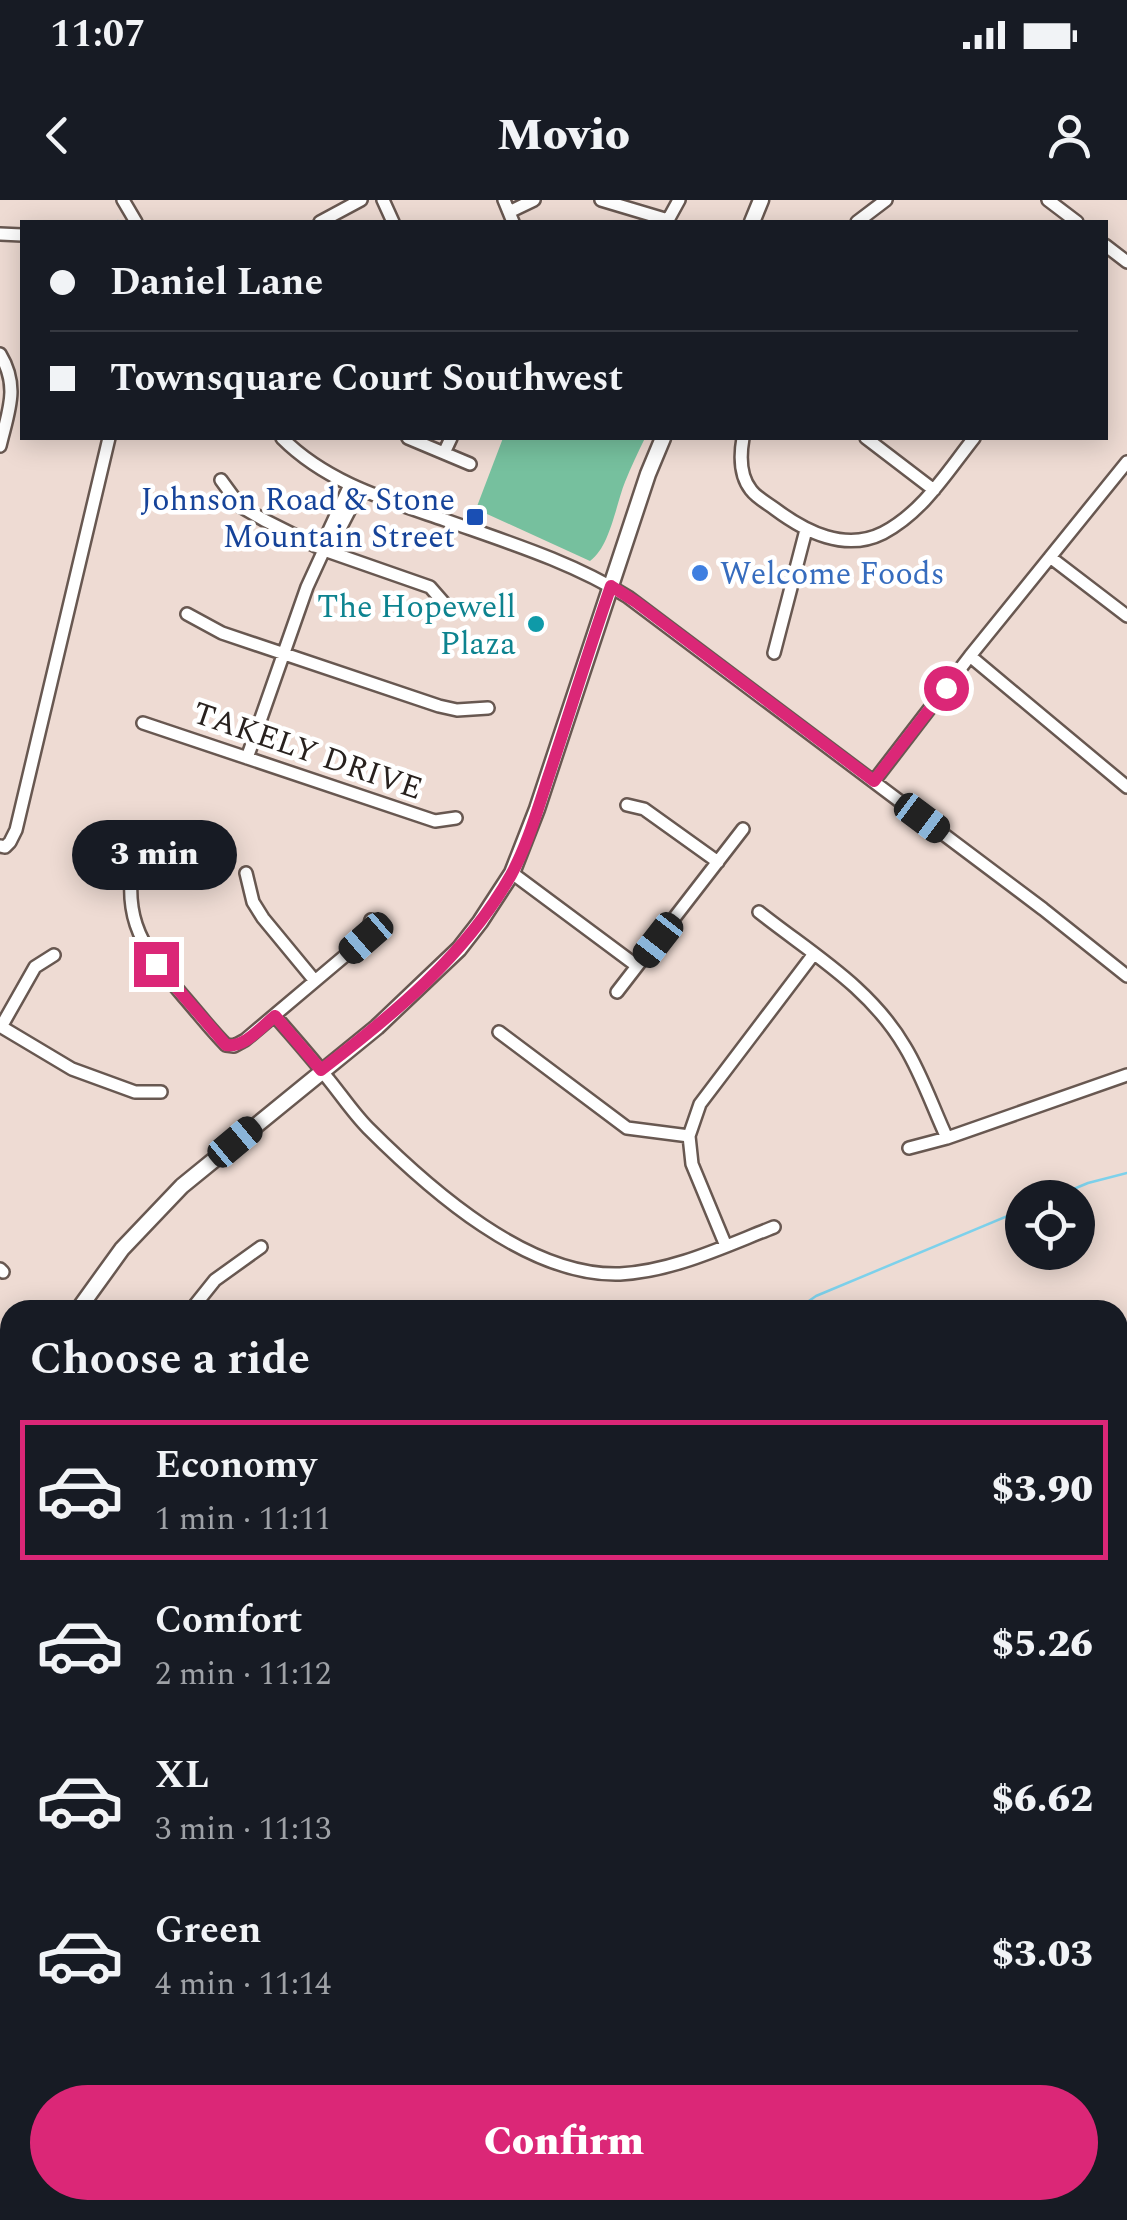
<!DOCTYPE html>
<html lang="en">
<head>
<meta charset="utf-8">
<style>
	body { margin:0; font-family:Spectral,serif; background:#242831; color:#f1f3f6; height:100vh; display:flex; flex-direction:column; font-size:38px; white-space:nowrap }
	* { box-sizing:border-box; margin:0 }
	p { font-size:32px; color:#9ea1a6 }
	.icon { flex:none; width:55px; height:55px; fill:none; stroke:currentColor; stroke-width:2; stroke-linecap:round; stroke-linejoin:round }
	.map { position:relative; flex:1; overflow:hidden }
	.panel { position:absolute; left:0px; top:1100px; width:1128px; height:920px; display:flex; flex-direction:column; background:#171b24; border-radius:30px 30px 0 0; box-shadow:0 5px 25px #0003 }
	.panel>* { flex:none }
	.top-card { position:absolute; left:20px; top:20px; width:1088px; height:220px; border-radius:0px; box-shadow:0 5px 25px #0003; display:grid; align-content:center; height:220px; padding:0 30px; background:#171b24 }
	.buttons { position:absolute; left:1005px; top:980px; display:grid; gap:20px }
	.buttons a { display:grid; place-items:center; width:90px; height:90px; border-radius:50%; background:#171b24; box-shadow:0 5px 25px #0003; font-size:50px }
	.end { position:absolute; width:45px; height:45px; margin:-22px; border:12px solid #db2777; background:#fff; box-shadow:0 0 0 5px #fff }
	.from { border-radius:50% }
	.bubble { position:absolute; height:70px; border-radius:35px; background:#171b24; box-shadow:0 5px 25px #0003; font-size:32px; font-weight:800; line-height:70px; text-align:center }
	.car { position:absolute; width:30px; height:60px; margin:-30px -15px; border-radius:12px; box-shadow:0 0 8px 2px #0007; background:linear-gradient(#222 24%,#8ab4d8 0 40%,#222 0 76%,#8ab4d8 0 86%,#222 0) }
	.top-card b { display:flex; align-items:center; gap:35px; height:95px; font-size:38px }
	.top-card b+b { border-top:2px solid #363941 }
	.top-card i { width:25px; height:25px; background:#f1f3f6 }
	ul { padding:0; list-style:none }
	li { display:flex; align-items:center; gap:30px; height:140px; margin:0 20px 15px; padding:0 10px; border:5px solid transparent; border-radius:0px }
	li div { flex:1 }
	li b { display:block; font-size:38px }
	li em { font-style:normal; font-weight:800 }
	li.active { border-color:#db2777 }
	li>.icon { width:90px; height:90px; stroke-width:1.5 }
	h2 { padding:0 30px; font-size:45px; line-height:120px }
	.button { display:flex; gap:20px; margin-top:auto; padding:20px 30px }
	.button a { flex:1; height:115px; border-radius:60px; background:#db2777; color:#fff; font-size:40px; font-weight:800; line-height:115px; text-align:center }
	.status { display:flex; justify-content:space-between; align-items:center; height:70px; padding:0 50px; background:#171b24; direction:ltr }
	.status svg { height:28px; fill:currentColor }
	header { display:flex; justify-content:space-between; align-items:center; height:130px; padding:0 30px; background:#171b24; font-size:45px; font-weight:800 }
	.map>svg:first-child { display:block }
	.green { fill:#76c09e }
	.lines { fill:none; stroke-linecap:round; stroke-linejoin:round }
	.stream { stroke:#7dd1eb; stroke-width:2.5 }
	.minor-casing { stroke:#685851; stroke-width:16 }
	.major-casing { stroke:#685851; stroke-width:19 }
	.minor { stroke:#fff; stroke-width:11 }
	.major { stroke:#fff; stroke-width:14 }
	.route { stroke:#db2777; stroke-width:12 }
	.transit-dot { fill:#1a4fb4; stroke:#fff; stroke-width:4 }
	.shop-dot { fill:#3f7fe0; stroke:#fff; stroke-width:4 }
	.culture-dot { fill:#0f9aa8; stroke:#fff; stroke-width:4 }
	.labels { text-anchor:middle; stroke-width:9; stroke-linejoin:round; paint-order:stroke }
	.transit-label { font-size:32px; fill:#164399; stroke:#fff; text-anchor:end }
	.shop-label { font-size:32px; fill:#366cbe; stroke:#fff; text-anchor:start }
	.culture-label { font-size:32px; fill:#0d838f; stroke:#fff; text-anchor:end }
	.street-label { font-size:32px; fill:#28211e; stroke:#fff }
</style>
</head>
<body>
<div class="status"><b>11:07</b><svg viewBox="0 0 49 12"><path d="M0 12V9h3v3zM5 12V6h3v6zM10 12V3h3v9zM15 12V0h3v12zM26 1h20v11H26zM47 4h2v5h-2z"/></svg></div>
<header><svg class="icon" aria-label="back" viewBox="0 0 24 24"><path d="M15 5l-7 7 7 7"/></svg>Movio<svg class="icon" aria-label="person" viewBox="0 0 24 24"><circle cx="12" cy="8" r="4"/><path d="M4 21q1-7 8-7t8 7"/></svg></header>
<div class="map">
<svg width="1127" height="2020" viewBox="0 0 1127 2020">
	<rect width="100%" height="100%" fill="#eedbd3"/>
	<path class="green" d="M503 238H645C638 252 631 267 625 282 616 304 610 347 590 361L476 309Z"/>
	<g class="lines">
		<path class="stream" d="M118 21 120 22
			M1052 998 1088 983 1127 973
			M796 1110 816 1096 1022 1010"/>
		<g class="minor-casing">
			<path id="minor" d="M123 0 136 22
				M383 0 393 22
				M504 0 513 22
				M601 0 668 20 679 0
				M1048 0 1077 22
				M509 12 534 0
				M320 22 361 0
				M857 22 886 0
				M0 34 22 35
				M1105 45 1127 62
				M0 154C20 187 8 212 0 246
				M282 238C327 283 387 300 445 320 507 342 572 362 628 397L1043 709 1127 776
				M408 238 470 264
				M743 238C740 255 739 275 751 290 757 298 767 303 775 309 806 332 845 352 883 333 923 312 947 272 974 238
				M866 238 934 290
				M444 253 451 238
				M221 280 240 306 264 320 324 350 430 387 444 403
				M324 350 325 339 350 285
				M1050 357 1127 416
				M187 414 222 433 439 506 457 510 488 508
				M774 453 806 330
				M970 456 1127 587
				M143 523 435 621 456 618
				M247 558 307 387 324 350 333 342 360 290
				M874 581 970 456 1127 262
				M627 605 644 609 718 662
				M137 638C121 714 135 740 184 797 198 813 211 830 226 845L234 846 245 840 366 738 371 720
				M0 646 5 647 10 642 16 630 109 238
				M246 673 253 702 263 718 315 781
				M512 673 637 766
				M759 712C812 754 870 787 905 847 922 875 933 908 947 938
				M617 792 743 629
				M275 816C293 837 312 858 329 880 342 896 354 914 368 928 430 990 528 1077 620 1074 674 1071 725 1046 774 1027
				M0 826 72 869 135 892H161
				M1 827 35 767 54 755
				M499 832 627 928 689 936
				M909 948 947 938 1127 875
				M726 1046 692 964 689 936 700 904 813 755
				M0 1069 3 1072
				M191 1110 215 1080 261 1047
				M1118 1204 1127 1192
				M0 1411 10 1398
				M0 1418 10 1426
				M1118 1419 1127 1414
				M0 1627 6 1609
				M1118 1649 1127 1656
				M0 1814 10 1813
				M1118 1857 1127 1861
				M252 2010 268 2020
				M700 2010 718 2020
				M888 2010 901 2020
				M485 2014 495 2020
				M301 2020 309 2010
				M789 2020 805 2010"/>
		</g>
		<g class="major-casing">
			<path id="major" d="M752 22 761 0
				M78 1110 122 1049 182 986 377 827 459 749 480 722 512 673 537 609 648 274 663 238
				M0 1224 10 1209"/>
		</g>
		<use href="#minor" class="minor"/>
		<use href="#major" class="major"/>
	</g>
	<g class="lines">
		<path class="route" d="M156 764 226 845C245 848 261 827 275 816L321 870C393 815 466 755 511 675 528 644 538 608 549 575 570 512 589 449 611 386L636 402 874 581 946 488"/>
	</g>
	<rect class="transit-dot" x="465" y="307" width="20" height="20" rx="5"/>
	<circle class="shop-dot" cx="700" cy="373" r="10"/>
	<circle class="culture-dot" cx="536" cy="424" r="10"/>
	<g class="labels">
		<g class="transit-label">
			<text x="455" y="310">Johnson Road &amp; Stone<tspan x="455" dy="37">Mountain Street</tspan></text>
		</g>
		<g class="shop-label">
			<text x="720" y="384">Welcome Foods</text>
		</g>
		<g class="culture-label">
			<text x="516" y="417">The Hopewell<tspan x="516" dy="37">Plaza</tspan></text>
		</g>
		<g class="street-label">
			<text transform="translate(308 550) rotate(19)" y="11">TAKELY DRIVE</text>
		</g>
	</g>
</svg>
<div class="buttons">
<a><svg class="icon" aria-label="locate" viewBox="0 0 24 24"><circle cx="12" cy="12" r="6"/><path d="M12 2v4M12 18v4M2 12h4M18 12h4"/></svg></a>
</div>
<i class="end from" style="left:946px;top:488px"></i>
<i class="end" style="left:156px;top:764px"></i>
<div class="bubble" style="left:72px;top:620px;width:165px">3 min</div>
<i class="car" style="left:922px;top:618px;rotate:127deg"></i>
<i class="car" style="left:366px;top:738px;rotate:229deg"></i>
<i class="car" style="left:658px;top:740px;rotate:218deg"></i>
<i class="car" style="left:235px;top:942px;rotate:50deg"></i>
<div class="top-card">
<b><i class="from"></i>Daniel Lane</b>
<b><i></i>Townsquare Court Southwest</b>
</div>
<section class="panel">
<h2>Choose a ride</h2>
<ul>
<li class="active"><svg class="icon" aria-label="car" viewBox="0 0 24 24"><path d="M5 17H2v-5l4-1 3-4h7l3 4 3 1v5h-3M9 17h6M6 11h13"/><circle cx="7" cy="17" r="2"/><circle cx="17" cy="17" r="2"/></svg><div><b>Economy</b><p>1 min · 11:11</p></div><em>$3.90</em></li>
<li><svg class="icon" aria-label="car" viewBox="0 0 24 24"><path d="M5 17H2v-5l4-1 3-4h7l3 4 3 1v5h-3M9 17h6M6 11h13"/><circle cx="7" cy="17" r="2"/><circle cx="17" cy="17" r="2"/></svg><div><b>Comfort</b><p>2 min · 11:12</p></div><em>$5.26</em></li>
<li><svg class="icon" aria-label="car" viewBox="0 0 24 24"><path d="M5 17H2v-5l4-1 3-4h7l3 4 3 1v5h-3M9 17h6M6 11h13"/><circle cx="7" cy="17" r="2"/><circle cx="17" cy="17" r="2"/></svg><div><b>XL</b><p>3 min · 11:13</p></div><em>$6.62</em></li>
<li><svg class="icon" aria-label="car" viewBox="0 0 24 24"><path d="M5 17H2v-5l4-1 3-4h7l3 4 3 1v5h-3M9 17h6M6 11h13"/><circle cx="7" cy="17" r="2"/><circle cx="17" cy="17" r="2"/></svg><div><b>Green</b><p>4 min · 11:14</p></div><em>$3.03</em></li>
</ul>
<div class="button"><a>Confirm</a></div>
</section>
</div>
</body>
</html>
